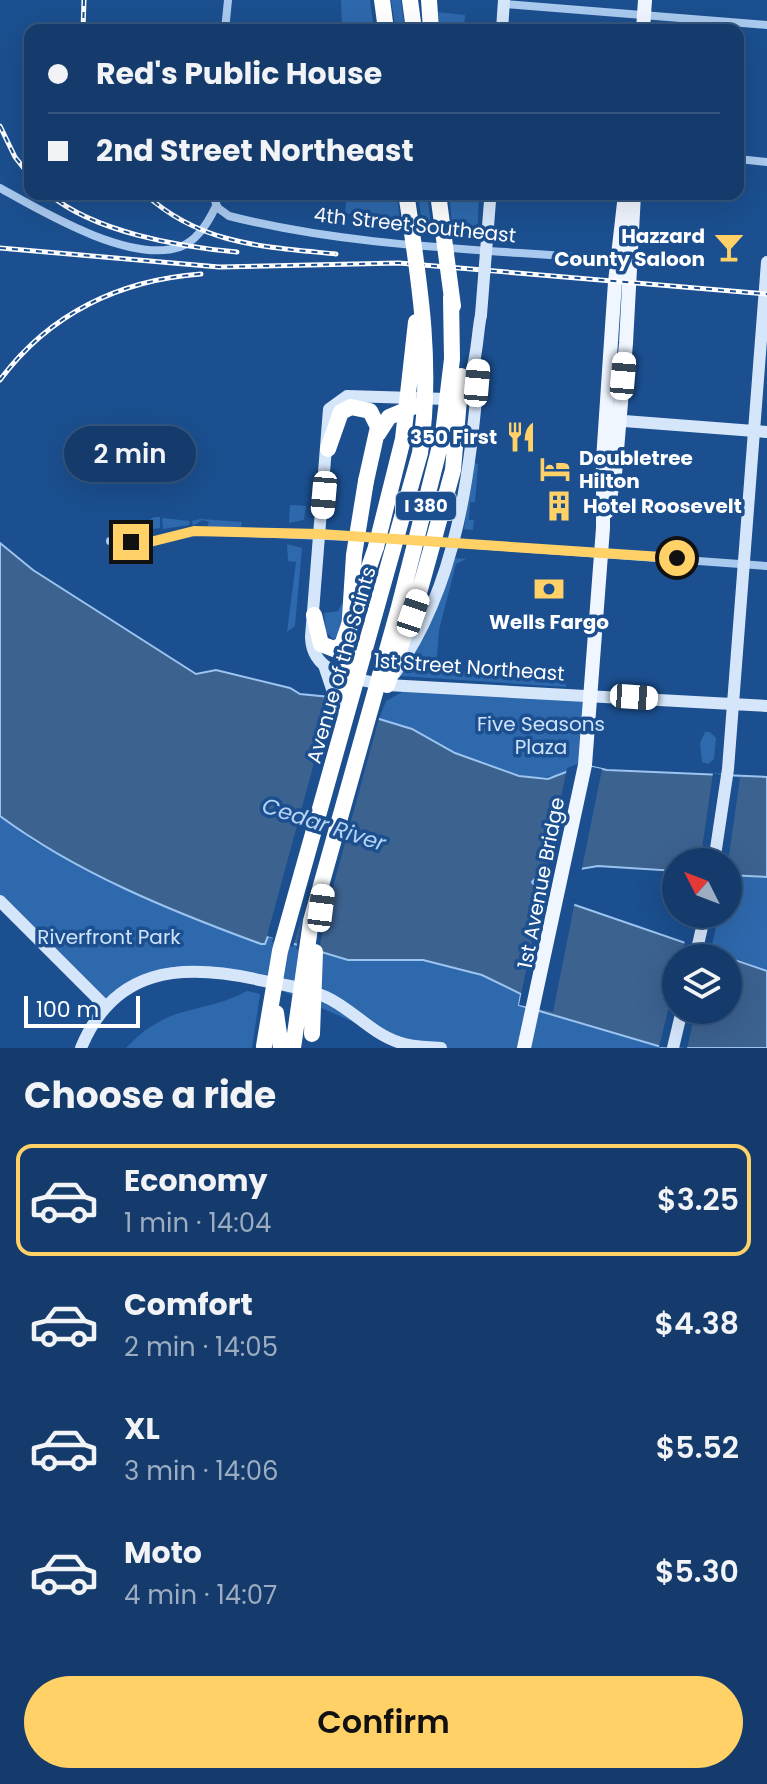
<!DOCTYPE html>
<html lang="en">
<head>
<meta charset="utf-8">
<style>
	body { margin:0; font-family:Poppins,sans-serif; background:#1d4271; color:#f1f3f6; height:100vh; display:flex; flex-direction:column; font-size:30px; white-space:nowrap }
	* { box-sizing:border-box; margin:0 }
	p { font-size:26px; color:#9dadc1 }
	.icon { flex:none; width:44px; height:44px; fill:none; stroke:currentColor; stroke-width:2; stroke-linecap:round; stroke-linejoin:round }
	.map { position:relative; height:1048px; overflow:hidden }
	.panel { display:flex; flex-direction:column; background:#143b6b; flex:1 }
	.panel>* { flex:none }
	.top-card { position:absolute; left:24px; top:24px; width:720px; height:176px; border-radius:16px; box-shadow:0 8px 32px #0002,0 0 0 2px #33557e; display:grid; align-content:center; height:176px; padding:0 24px; background:#143b6b }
	.needle { width:52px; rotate:312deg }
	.controls { position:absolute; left:662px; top:848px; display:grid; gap:16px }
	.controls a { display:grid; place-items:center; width:80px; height:80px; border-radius:50%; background:#143b6b; box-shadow:0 8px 32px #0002,0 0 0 2px #33557e; font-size:40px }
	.scale { position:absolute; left:24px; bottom:20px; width:116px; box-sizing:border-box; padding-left:8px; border:4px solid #fff; border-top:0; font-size:22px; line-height:28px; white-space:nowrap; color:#fff; -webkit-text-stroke:6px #1b4f8f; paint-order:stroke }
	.end { position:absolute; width:36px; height:36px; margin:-18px; border:10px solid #ffd166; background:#111; box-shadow:0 0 0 4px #111 }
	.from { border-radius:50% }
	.bubble { position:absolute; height:56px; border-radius:28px; background:#143b6b; box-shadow:0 8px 32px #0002,0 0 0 2px #33557e; font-size:26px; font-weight:600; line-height:56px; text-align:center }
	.car { position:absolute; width:24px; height:48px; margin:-24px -12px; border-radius:10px; box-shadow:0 0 6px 2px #0007; background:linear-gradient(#fff 24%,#345 0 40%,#fff 0 76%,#345 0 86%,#fff 0) }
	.top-card b { display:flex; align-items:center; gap:28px; height:76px; font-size:30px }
	.top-card b+b { border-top:2px solid #33557e }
	.top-card i { width:20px; height:20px; background:#f1f3f6 }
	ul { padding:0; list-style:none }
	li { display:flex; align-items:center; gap:24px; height:112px; margin:0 16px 12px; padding:0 8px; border:4px solid transparent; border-radius:16px }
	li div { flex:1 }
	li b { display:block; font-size:30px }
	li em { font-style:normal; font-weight:600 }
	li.active { border-color:#ffd166 }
	li>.icon { width:72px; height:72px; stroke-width:1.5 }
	h2 { padding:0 24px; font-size:36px; line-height:96px }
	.action { display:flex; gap:16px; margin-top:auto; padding:16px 24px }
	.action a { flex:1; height:92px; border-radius:48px; background:#ffd166; color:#111; font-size:32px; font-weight:600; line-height:92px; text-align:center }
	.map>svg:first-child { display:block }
	.green { fill:#2e69ad }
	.water { fill:#3c6290; stroke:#9cc4f0; stroke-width:2; fill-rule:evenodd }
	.pier { fill:#1b4f8f }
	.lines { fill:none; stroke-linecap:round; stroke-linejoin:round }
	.street { stroke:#a9c9ee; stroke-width:8 }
	.secondary { stroke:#d6e6fa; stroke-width:12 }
	.primary { stroke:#f0f6ff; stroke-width:14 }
	.highway { stroke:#fff; stroke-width:16 }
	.rail-casing { stroke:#fff; stroke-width:5 }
	.rail { stroke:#1b4f8f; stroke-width:2; stroke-dasharray:6; stroke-linecap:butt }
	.secondary-bridge { stroke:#d6e6fa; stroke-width:12 }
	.highway-bridge { stroke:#fff; stroke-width:16 }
	.route { stroke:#ffd166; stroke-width:10 }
	.labels { text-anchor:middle; stroke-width:7; stroke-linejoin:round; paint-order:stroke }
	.shield { fill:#1b4f8f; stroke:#bbcadd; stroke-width:2 }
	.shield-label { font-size:18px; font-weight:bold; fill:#fff }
	.street-label { font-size:20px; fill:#fff; stroke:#1b4f8f }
	.poi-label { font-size:20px; font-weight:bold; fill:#fff; stroke:#1b4f8f; text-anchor:end }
	.park-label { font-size:20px; fill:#cfe3fa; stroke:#1b4f8f }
	.water-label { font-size:22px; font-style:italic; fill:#b5d3f5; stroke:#1b4f8f }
</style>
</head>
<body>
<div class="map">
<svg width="767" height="1048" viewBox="0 0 767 1048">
	<rect width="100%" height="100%" fill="#1b4f8f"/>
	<path class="green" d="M341 0H370L374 30H342Z
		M391 0H401L405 30H396Z
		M436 12 465 15 464 30H438Z
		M347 194H397L400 222 325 210 345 211Z
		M418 194H427L431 224 422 223Z
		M449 194H479L477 239 453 232Z
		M474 463 478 464 475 502H470L469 520H474L473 530 464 529Z
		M290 505 306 506 304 520 289 523Z
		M154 517H160V528L132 532Z
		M162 518 190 521 189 525 163 529Z
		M201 519 242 522 241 527H207L209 522 202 520 193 526 192 521Z
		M287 544 302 548 295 626 287 632 296 562 288 561Z
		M455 558 466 559 456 564 439 630 436 669 566 680V687L400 676Z
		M342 603 347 621 334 640 326 632 324 613 338 611Z
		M404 691 592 694 584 765C518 804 442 738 379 719L386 701Z
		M705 732H710L716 738 714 759 708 764 702 762 700 743Z
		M0 816 33 841 101 877 239 936H267L348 960H423L482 975 521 994 520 1005 665 1048H441L383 1035 255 979 164 973 106 1007 0 901Z
		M728 875 767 877V971L711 949 719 914H728Z
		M247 991 260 994 252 1048H126C169 1002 199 1016 247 991Z"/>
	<path class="water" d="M0 543 33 570 196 674 216 670 290 688 300 694 330 697V704L412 729 455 753 519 776 548 779 584 765 607 770 767 777V877L728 875V862H676V871L598 866 538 876 532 882 537 890 575 905 767 971V1048H665L519 1005 521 994 482 975 423 960H348L268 936 265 944H261C171 911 77 873 0 816ZM676 958H728V1010H676Z"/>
	<path class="pier" d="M338 702 380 715 327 909 318 955 296 949 303 914 293 947 272 942 273 938 267 936 330 704 337 706Z
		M578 764 602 769 581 873 544 880 567 768Z
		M713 773 740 778 728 862H700Z
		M543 887 575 901 553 1012 519 1005Z
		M686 936 712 946 709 958H681Z
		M676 978V1010H696L687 1048 659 1047Z"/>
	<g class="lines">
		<path class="street" d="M504 4 767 25
			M225 30 228 0
			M738 159 767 162
			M0 188C43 212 130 264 180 247 197 241 209 221 216 206
			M212 194 218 208 229 216C354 248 488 249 616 260
			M393 539 767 566
			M110 541 146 543 194 531 379 538"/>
		<path class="secondary" d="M502 30 504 0
			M481 315C475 342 479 390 447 399L347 396 329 409 311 637C312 676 357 679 387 685L767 706
			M611 420 767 432
			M325 668 338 707
			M395 673C458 583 470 473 479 366
			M714 862 728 769 767 262
			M0 901 106 1007
			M695 958 705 914
			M81 1048C114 968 180 963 255 979 278 984 304 987 326 997 352 1009 371 1033 398 1042 411 1047 427 1047 441 1048
			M673 1048 682 1010"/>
		<path class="primary" d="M643 30 645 0
			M607 512 615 474 626 343 634 194
			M524 1048 585 765 603 528V460L615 282 625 194"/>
		<path class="highway" d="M382 0 386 30
			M410 0 414 30
			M429 0 431 30
			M378 434 389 417 415 406
			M328 449 341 412 351 407 370 411 378 427 366 481
			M314 615 321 644 334 649 342 645 376 547
			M387 685 419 593
			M276 1013 281 1048"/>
		<g class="rail-casing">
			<path id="rail" d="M83 30 84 0
				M0 126 15 157 30 176
				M49 194C94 232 180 247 237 252
				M145 194C201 245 265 247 336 254
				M0 248 219 267 399 263 767 294
				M0 380C49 314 119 280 201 274"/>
		</g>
		<use href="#rail" class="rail"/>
		<path class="secondary-bridge" d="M481 315 490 201"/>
		<path class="highway-bridge" d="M439 201 453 306
			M376 547 403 439 416 322
			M419 593 453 470 461 376
			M345 695 354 555 366 481
			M312 1034 315 952
			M264 1046 280 951 420 453C433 367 420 285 407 199
			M293 1048 311 921 398 611 443 434 452 359 451 297"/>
	</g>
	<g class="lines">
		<path class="route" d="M131 542 146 543 194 531 320 534 677 558"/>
	</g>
	<defs>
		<g id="bar-bare" transform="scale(2.4)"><path d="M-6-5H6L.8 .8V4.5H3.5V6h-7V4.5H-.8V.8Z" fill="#ffd166" stroke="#1b4f8f" stroke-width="2.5" paint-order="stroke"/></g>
		<g id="restaurant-bare" transform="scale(2.4)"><path d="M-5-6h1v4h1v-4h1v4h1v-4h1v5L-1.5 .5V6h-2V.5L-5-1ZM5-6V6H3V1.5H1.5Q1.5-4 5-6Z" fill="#ffd166" stroke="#1b4f8f" stroke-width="2.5" paint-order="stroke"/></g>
		<g id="hotel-bare" transform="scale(2.4)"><path d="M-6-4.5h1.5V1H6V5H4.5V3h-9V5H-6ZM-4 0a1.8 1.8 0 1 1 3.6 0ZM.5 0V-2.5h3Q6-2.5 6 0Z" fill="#ffd166" stroke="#1b4f8f" stroke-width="2.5" paint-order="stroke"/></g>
		<g id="building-bare" transform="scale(2.4)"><path d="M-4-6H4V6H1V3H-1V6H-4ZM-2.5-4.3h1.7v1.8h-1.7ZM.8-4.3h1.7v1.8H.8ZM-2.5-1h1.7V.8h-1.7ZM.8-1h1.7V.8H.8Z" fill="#ffd166" stroke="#1b4f8f" stroke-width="2.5" paint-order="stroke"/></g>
		<g id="bank-bare" transform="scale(2.4)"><path d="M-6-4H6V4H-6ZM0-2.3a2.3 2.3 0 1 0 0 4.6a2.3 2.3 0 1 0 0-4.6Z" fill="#ffd166" stroke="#1b4f8f" stroke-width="2.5" paint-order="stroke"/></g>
	</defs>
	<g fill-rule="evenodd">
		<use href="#bar-bare" x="729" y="247"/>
		<use href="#restaurant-bare" x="521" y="437"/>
		<use href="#hotel-bare" x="555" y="469"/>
		<use href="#building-bare" x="559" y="506"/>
		<use href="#bank-bare" x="549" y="589"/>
	</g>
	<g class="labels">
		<rect class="shield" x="396" y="492" width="60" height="28" rx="6"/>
		<g class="shield-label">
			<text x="426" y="512">I 380</text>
		</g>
		<g class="street-label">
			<text transform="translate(415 225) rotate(6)" y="7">4th Street Southeast</text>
			<text transform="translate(341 665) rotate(-74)" y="7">Avenue of the Saints</text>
			<text transform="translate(469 667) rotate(4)" y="7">1st Street Northeast</text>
			<text transform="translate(541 883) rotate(-79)" y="7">1st Avenue Bridge</text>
		</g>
		<g class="poi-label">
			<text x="705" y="243">Hazzard<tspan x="705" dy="23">County Saloon</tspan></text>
			<text x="497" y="444">350 First</text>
			<text x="579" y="465" text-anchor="start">Doubletree<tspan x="579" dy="23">Hilton</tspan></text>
			<text x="583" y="513" text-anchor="start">Hotel Roosevelt</text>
			<text x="549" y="629" text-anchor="middle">Wells Fargo</text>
		</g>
		<g class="park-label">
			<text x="541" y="731">Five Seasons<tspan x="541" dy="23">Plaza</tspan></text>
			<text x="109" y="944">Riverfront Park</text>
		</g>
		<g class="water-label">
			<text transform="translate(324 824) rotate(18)" y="8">Cedar River</text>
		</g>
	</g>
</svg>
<div class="controls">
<a><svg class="needle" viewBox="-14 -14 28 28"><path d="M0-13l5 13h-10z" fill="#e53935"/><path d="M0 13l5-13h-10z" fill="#9dadc1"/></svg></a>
<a><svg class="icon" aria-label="layers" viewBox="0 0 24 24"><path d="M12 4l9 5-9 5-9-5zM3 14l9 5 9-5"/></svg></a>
</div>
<div class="scale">100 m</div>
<i class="end from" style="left:677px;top:558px"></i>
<i class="end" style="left:131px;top:542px"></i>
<div class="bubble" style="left:64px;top:426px;width:132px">2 min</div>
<i class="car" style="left:623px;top:376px;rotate:5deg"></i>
<i class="car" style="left:477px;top:383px;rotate:5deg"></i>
<i class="car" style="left:324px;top:495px;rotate:185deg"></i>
<i class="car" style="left:413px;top:613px;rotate:19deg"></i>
<i class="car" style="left:634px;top:697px;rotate:94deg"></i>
<i class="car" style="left:321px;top:908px;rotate:7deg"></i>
<div class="top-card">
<b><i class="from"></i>Red's Public House</b>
<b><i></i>2nd Street Northeast</b>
</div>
</div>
<section class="panel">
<h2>Choose a ride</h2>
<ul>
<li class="active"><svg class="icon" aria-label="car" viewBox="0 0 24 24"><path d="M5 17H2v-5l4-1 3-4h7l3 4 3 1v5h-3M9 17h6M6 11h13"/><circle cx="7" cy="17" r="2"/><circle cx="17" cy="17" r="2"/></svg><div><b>Economy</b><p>1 min · 14:04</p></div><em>$3.25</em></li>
<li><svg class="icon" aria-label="car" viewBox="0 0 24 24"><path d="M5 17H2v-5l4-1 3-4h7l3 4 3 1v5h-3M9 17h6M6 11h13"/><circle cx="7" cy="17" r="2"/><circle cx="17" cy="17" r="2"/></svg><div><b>Comfort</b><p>2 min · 14:05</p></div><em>$4.38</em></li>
<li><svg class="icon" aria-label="car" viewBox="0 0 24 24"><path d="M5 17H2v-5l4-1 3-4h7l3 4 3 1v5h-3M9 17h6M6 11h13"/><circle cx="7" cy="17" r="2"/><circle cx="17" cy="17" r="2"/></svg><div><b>XL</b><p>3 min · 14:06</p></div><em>$5.52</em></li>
<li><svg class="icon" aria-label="car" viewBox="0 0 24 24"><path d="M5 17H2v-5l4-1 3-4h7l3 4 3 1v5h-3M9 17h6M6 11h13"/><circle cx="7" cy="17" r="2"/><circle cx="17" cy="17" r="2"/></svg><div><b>Moto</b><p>4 min · 14:07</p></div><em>$5.30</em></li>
</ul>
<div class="action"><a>Confirm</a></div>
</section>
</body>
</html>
